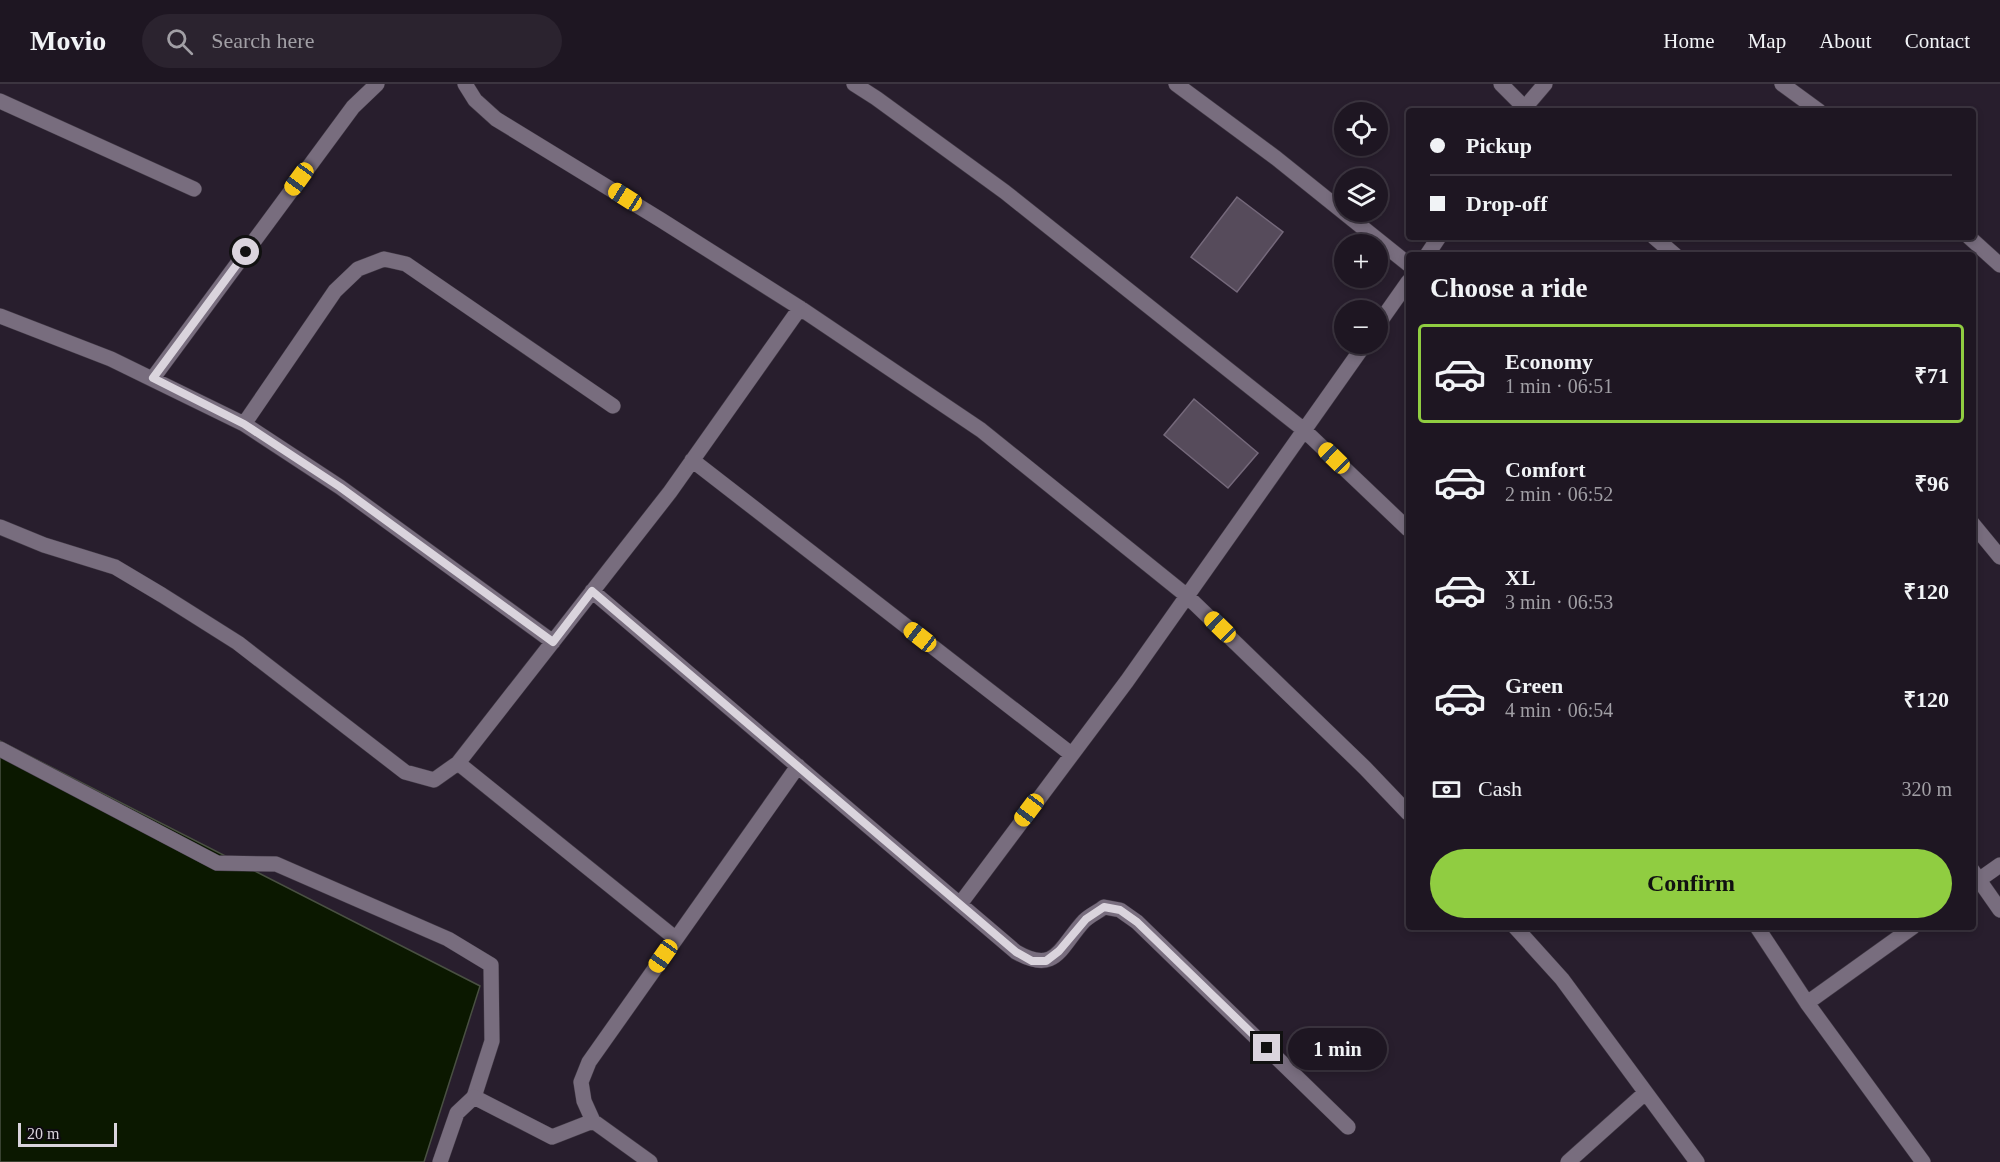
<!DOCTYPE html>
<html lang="en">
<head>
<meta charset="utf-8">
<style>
	body { margin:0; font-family:"Times New Roman",serif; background:#2b232f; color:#f1f3f6; height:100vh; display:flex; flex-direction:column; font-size:22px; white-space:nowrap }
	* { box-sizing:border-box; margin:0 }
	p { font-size:20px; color:#a19fa5 }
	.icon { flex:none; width:33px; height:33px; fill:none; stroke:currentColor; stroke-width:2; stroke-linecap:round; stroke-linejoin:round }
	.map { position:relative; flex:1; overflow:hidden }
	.sheet { position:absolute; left:1406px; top:168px; width:570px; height:678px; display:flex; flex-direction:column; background:#1e1622; border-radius:6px; box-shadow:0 3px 9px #0003,0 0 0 2px #3c3540 }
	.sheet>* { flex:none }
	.hud { position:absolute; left:1406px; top:24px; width:570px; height:132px; border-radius:6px; box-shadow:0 3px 9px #0003,0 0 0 2px #3c3540; display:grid; align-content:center; height:132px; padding:0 24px; background:#1e1622 }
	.fabs { position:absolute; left:1334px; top:18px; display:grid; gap:12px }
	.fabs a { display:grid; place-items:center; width:54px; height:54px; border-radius:50%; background:#1e1622; box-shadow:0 3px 9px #0003,0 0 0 2px #3c3540; font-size:30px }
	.scale { position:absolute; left:18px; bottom:15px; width:99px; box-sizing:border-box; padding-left:6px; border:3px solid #dad4dd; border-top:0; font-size:16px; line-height:21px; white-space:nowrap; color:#dad4dd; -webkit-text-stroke:4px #0e0a10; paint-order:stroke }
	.end { position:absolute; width:27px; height:27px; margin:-14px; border:8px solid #dad4dd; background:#111; box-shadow:0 0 0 3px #111 }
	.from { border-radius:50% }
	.bubble { position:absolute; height:42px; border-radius:21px; background:#1e1622; box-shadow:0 3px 9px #0003,0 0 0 2px #3c3540; font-size:20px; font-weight:700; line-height:42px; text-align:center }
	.car { position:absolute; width:18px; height:36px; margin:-18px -9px; border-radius:8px; box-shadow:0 0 4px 2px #0007; background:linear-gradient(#f5c518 24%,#345 0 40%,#f5c518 0 76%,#345 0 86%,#f5c518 0) }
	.hud b { display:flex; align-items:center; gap:21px; height:57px; font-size:22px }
	.hud b+b { border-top:2px solid #3c3540 }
	.hud i { width:15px; height:15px; background:#f1f3f6 }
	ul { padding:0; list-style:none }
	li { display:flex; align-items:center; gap:18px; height:99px; margin:0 12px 9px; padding:0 12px; border:3px solid transparent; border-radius:6px }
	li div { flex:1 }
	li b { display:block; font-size:22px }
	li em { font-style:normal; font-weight:700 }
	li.current { border-color:#90cd41 }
	li>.icon { width:54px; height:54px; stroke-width:1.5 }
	h2 { padding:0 24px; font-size:27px; line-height:72px }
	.pay { display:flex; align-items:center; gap:15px; height:66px; padding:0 24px; font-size:22px }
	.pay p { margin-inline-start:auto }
	.cta { display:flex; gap:12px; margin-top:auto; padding:12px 24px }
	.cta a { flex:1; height:69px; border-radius:36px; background:#90cd41; color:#111; font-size:24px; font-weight:700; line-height:69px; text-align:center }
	header { display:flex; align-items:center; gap:36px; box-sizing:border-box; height:84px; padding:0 30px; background:#1e1622; border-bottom:2px solid #3c3540 }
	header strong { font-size:28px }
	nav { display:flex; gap:33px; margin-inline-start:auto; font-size:21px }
	.search { width:420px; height:54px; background:#2b232f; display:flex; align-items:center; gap:15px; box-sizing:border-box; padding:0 21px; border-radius:33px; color:#a19fa5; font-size:22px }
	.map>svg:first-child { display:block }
	.water { fill:#0b1800; stroke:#495042; stroke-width:1.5 }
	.building { fill:#564b5b; stroke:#75697b; stroke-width:1.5 }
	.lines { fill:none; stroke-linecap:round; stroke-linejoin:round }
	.service-casing { stroke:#413945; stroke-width:16 }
	.minor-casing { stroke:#413945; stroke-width:16 }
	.service { stroke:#786d7e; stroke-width:15 }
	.minor { stroke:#786d7e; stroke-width:15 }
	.route { stroke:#dad4dd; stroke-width:8 }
</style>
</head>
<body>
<header>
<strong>Movio</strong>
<div class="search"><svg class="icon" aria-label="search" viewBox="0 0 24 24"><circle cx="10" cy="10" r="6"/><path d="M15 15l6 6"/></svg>Search here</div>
<nav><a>Home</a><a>Map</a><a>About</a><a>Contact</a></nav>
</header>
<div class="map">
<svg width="2000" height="1078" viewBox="0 0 2000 1078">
	<rect width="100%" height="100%" fill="#281e2d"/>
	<path class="water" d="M0 657 480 902 424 1078H0Z"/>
	<path class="building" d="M1237 113 1283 148 1237 208 1191 173Z
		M1194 315 1258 369 1228 404 1164 351Z"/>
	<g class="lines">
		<g class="service-casing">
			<path id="service" d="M0 665 217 779 276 780 448 855 491 881 492 957 474 1013"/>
		</g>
		<g class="minor-casing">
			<path id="minor" d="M465 0 475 16 496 35 661 136 800 224 981 346 1187 512 1365 684 1408 729
				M854 0 876 14 1005 108 1304 346 1408 445
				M1176 0 1276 74 1408 180
				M1501 0 1528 27
				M1782 0 1819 27
				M0 17 194 105
				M1522 27 1545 0
				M1654 153 1675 171
				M1969 153 2000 181
				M1427 171 1439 153
				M0 232 111 275 244 340 340 403 553 558
				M1377 242 1408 198
				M153 294 353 23 377 0
				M244 340 335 207 358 185 384 175 406 180 613 322
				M692 376 1071 670
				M1972 439 2000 473
				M0 443 44 461 115 483 162 511 238 559 405 688 434 696 458 679 670 408 800 224
				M592 507 1016 868C1056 891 1060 863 1084 837 1090 831 1098 828 1104 823L1120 826 1137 838 1348 1043
				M458 679 675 854
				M1972 786 2000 826
				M1973 800 2000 781
				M960 820 1127 597 1365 260
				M1515 843 1562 895 1697 1078
				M1757 843 1807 919 1923 1078
				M1807 919 1913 843
				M440 1078 457 1029 474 1013 552 1053 593 1037
				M650 1078 593 1037 584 1017 581 998 589 978 798 682
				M1568 1078 1645 1009"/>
		</g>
		<use href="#service" class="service"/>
		<use href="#minor" class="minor"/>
	</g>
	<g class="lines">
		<path class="route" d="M246 168 153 294 244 340 340 403 553 558 592 507 1016 868 1032 877H1046L1059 867 1086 835 1104 823 1120 826 1137 838 1267 964"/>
	</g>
</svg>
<div class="fabs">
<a><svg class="icon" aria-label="locate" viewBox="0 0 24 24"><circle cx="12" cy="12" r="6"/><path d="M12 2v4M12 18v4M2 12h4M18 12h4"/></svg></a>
<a><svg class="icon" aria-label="layers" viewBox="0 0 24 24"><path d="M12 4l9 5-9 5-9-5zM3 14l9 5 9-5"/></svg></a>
<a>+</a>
<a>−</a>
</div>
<div class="scale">20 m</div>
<i class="end from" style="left:246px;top:168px"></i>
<i class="end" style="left:1267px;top:964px"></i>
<div class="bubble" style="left:1288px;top:944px;width:99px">1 min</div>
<i class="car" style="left:299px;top:95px;rotate:216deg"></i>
<i class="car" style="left:625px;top:113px;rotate:302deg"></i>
<i class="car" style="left:1334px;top:374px;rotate:314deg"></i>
<i class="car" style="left:1220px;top:543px;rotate:314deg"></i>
<i class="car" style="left:920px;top:553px;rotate:308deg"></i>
<i class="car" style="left:1029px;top:726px;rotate:217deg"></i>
<i class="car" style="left:663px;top:872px;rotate:215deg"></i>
<div class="hud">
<b><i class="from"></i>Pickup</b>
<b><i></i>Drop-off</b>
</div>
<section class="sheet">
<h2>Choose a ride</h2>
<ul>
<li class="current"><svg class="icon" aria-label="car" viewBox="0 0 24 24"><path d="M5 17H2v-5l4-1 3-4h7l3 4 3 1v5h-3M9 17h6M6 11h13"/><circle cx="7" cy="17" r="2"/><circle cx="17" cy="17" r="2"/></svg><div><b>Economy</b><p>1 min · 06:51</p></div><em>₹71</em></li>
<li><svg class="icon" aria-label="car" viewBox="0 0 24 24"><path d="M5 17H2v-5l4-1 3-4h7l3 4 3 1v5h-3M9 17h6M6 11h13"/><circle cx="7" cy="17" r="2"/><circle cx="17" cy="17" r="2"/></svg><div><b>Comfort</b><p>2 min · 06:52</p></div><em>₹96</em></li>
<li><svg class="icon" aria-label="car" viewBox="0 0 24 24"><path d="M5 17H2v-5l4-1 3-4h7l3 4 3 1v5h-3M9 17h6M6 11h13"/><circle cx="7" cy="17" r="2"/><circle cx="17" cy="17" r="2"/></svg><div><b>XL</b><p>3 min · 06:53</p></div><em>₹120</em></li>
<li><svg class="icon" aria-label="car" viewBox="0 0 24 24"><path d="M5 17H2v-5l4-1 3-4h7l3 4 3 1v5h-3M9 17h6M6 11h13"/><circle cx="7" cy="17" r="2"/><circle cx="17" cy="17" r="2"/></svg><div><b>Green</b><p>4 min · 06:54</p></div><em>₹120</em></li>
</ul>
<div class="pay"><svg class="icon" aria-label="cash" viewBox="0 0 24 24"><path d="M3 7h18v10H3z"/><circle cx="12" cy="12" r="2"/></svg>Cash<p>320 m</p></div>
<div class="cta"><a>Confirm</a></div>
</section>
</div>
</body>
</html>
